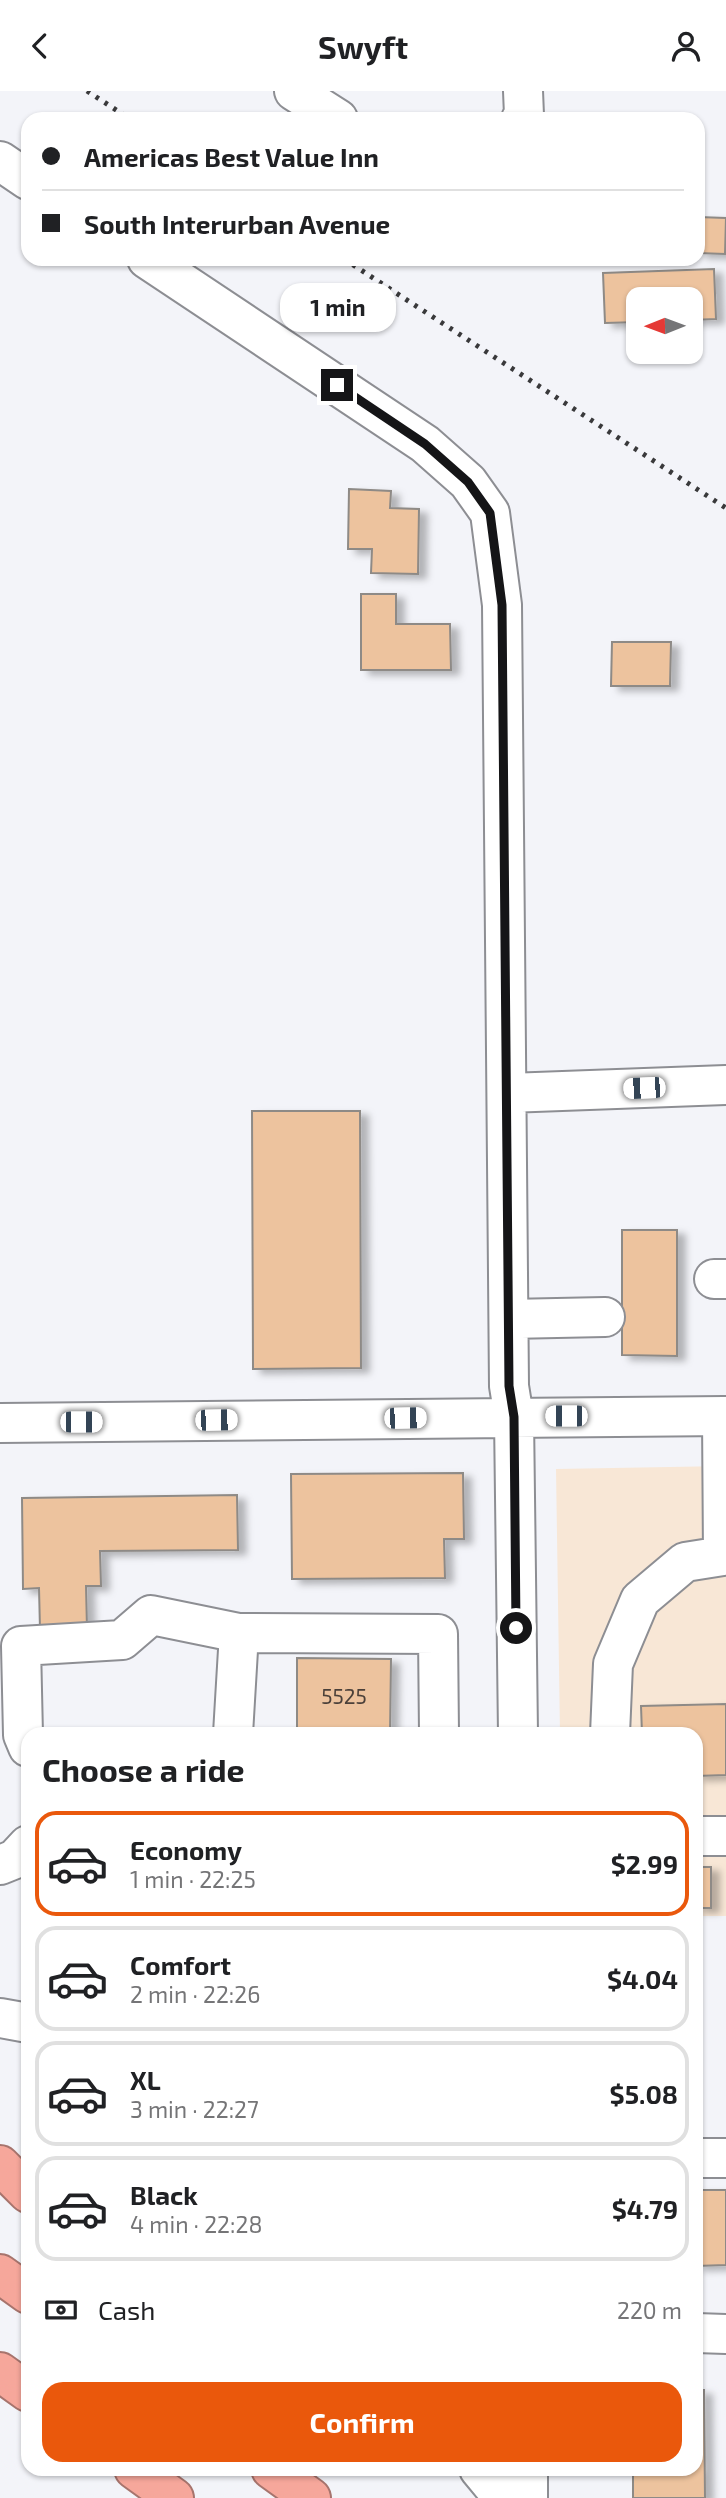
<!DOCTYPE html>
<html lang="en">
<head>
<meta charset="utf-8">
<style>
	body { margin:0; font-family:"Exo 2",sans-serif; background:#f2f2f2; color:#202124; height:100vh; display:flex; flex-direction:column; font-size:26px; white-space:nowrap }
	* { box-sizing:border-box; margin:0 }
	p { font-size:23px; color:#757577 }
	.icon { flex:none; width:38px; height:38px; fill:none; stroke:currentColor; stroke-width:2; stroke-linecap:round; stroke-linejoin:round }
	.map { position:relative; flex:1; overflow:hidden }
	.drawer { position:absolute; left:21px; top:1636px; width:682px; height:749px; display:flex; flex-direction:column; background:#fff; border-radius:21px; box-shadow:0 2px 5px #0004 }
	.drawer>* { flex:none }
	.banner { position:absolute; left:21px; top:21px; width:684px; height:154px; border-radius:21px; box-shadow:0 2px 5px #0004; display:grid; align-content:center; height:154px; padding:0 21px; background:#fff }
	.needle { width:46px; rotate:269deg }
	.controls { position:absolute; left:626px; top:196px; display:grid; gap:14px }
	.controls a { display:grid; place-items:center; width:77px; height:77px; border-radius:14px; background:#fff; box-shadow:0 2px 5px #0004; font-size:35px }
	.end { position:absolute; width:32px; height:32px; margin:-16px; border:9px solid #151517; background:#fff; box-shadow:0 0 0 4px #fff }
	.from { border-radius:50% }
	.bubble { position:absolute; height:49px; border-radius:21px; background:#fff; box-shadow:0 2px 5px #0004; font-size:23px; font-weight:700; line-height:49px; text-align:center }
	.car { position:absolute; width:21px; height:42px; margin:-21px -10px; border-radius:9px; box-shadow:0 0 5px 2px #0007; background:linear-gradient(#fff 24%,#345 0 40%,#fff 0 76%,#345 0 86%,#fff 0) }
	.banner b { display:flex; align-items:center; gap:24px; height:66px; font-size:26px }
	.banner b+b { border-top:2px solid #e0e0e0 }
	.banner i { width:18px; height:18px; background:#202124 }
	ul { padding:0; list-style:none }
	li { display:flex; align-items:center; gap:21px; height:105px; margin:0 14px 10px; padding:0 7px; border:4px solid #e0e0e0; border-radius:21px }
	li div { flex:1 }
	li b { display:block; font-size:26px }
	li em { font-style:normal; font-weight:700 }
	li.current { border-color:#ea580c }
	li>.icon { width:63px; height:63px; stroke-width:1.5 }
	h2 { padding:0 21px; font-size:32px; line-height:84px }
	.pay { display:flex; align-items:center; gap:18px; height:77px; padding:0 21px; font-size:26px }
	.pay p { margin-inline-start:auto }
	.primary-button { display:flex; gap:14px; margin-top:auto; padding:14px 21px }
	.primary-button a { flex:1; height:80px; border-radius:21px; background:#ea580c; color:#fff; font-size:28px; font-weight:700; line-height:80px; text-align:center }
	header { display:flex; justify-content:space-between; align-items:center; height:91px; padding:0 21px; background:#fff; font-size:32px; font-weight:700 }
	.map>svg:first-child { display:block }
	.industrial { fill:#f8e7d6 }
	.building { fill:#edc39e; stroke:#8e8a86; stroke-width:2; filter:url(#shadow) }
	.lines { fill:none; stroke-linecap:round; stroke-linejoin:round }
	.minor-casing { stroke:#8d8e93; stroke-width:42 }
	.highway-casing { stroke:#a7746d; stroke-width:42 }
	.minor { stroke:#fff; stroke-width:38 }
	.highway { stroke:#f6a79b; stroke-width:38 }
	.rail { stroke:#39393b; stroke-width:5; stroke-dasharray:3.5 7; stroke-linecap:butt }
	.route { stroke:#151517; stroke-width:9 }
	.labels { text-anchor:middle; stroke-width:6; stroke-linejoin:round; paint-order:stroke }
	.number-label { font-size:21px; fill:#4b4039 }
</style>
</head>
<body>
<header><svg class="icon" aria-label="back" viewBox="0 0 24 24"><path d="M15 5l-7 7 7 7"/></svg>Swyft<svg class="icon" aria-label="person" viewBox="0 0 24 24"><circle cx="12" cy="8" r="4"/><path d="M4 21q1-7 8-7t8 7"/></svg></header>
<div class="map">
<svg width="726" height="2407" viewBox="0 0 726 2407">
	<defs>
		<filter id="shadow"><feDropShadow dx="8" dy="4.5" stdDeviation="3.5" flood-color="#0004"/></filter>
	</defs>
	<rect width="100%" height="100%" fill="#f3f4f9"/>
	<path class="industrial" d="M726 1375V1825H697L696 1643H560L556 1378Z"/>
	<path class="building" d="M698 126 726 127 725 163 698 162Z
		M714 178 716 228 691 229V208H639V231L605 232 603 182Z
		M349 398 391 400 390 417 419 418 418 483 371 482 372 458H348Z
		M361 503H396V533H450L451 579H361Z
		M612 551H671L670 595H611Z
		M252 1020H360L361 1277 253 1278Z
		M622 1139H677V1265L622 1264Z
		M463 1382 464 1448H444L445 1487 292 1488 291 1383Z
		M237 1404 238 1459 100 1460 101 1495H86L87 1537 40 1538 39 1497 23 1498 22 1407Z
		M297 1567 391 1568 390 1643H297Z
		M726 1613V1684L696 1685V1643H642L641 1615Z
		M696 1776H711V1817H696Z
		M696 2099H726V2174L696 2175Z
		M696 2299H704L705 2407H633V2378H696Z"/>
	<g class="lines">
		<g class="minor-casing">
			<path id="minor" d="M294 0 338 28
				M521 28 524 24 523 0
				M0 70 28 89
				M147 168 425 353 468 391 490 422 502 514 509 1295 514 1326 518 1643
				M507 1002 726 994
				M714 1188H726
				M509 1228 605 1226
				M0 1332 726 1325
				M233 1643 239 1542 438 1543 439 1643
				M610 1643 613 1573 640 1509 685 1471 723 1465 722 1325
				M28 1656 23 1644 21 1555 122 1549 151 1524 239 1542
				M696 1745H726
				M0 1774 15 1768 28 1754
				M0 1927 28 1932
				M696 2067H726
				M696 2242 726 2243
				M479 2378 503 2407
				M528 2378V2407"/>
		</g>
		<g class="highway-casing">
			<path id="highway" d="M0 2074 28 2102
				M0 2183 28 2203
				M0 2281 28 2301
				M134 2378 174 2407
				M271 2378 311 2407"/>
		</g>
		<use href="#minor" class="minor"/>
		<use href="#highway" class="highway"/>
		<path class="rail" d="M87 0 130 28
			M344 168 726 417"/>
	</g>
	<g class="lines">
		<path class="route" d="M337 294 425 353 468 391 490 422 502 514 509 1295 514 1326 516 1537"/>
	</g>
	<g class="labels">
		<g class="number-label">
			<text x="344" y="1613">5525</text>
		</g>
	</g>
</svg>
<div class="controls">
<a><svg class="needle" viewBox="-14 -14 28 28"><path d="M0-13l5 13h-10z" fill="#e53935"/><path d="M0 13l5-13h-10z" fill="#757577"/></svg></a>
</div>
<i class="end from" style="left:516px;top:1537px"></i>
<i class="end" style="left:337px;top:294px"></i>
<div class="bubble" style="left:280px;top:192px;width:116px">1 min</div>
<i class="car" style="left:644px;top:997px;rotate:268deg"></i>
<i class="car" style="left:566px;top:1325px;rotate:270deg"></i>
<i class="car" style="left:405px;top:1327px;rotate:89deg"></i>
<i class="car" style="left:216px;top:1329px;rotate:89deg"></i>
<i class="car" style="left:81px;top:1331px;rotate:90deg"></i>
<div class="banner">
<b><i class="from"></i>Americas Best Value Inn</b>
<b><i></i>South Interurban Avenue</b>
</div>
<section class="drawer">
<h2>Choose a ride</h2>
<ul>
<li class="current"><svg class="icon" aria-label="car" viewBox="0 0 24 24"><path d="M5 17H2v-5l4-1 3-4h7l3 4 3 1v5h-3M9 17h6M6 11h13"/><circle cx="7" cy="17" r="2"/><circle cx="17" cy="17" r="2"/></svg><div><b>Economy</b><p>1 min · 22:25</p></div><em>$2.99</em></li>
<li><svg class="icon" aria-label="car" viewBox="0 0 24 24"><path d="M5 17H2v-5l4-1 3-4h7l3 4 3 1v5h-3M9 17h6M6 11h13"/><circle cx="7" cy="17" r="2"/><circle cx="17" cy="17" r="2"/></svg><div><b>Comfort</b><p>2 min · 22:26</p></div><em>$4.04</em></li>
<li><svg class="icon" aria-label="car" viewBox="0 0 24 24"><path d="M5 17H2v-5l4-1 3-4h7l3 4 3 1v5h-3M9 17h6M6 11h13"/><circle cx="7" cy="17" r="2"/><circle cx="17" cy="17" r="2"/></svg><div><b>XL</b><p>3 min · 22:27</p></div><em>$5.08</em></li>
<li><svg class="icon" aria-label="car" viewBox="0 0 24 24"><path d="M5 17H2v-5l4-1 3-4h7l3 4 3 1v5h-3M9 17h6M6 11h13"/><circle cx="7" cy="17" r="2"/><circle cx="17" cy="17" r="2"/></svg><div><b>Black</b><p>4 min · 22:28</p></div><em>$4.79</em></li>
</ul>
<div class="pay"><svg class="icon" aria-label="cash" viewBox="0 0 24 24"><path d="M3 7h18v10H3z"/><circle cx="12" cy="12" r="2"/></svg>Cash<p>220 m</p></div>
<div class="primary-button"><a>Confirm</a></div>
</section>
</div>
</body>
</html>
